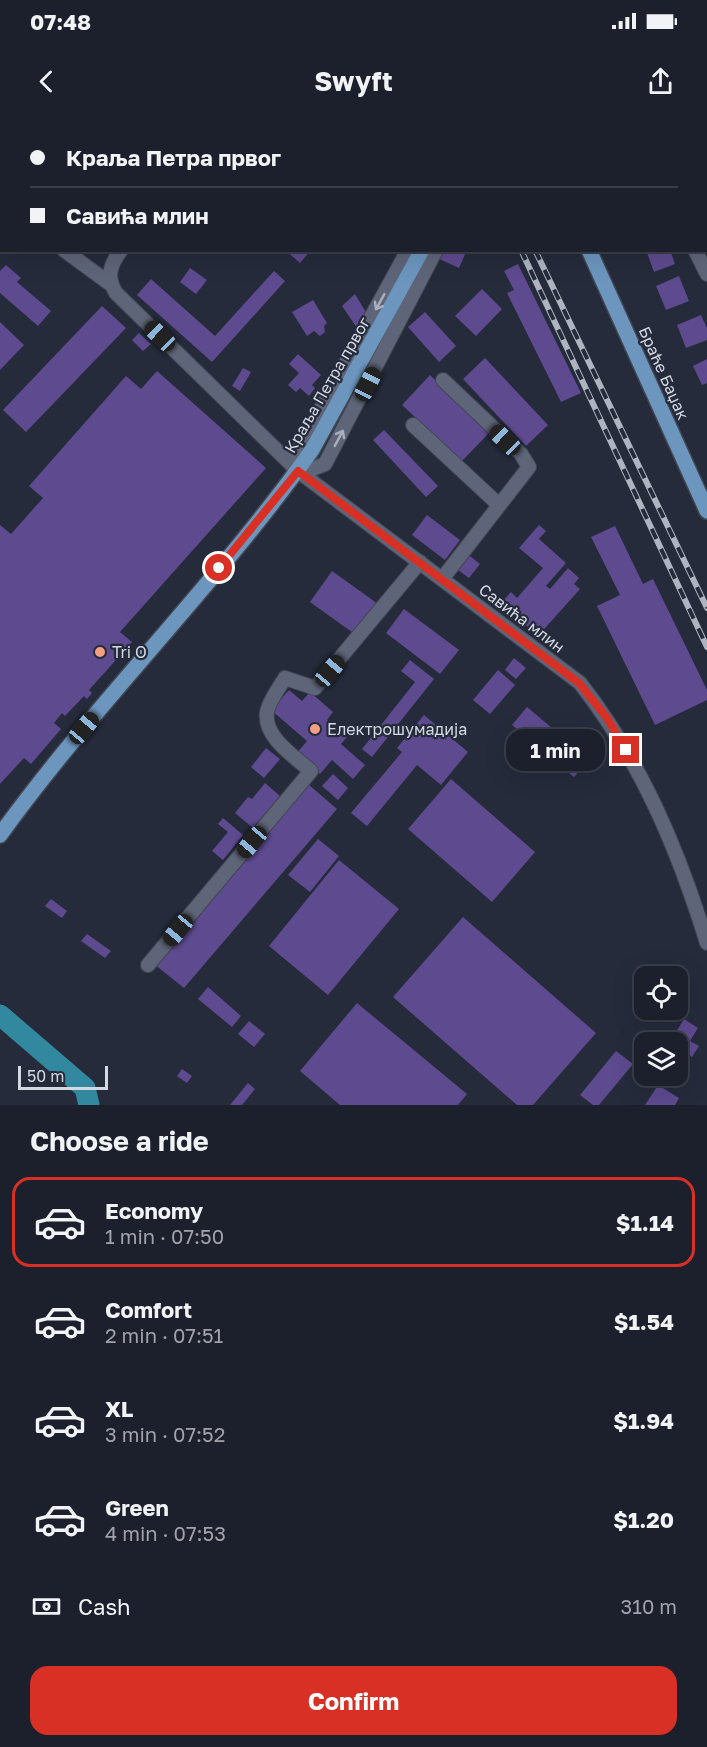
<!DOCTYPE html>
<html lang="en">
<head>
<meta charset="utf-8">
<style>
	body { margin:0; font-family:"Golos Text",sans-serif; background:#292d38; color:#f1f3f6; height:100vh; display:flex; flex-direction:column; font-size:22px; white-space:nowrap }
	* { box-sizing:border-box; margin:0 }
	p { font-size:20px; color:#a0a3a9 }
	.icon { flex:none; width:33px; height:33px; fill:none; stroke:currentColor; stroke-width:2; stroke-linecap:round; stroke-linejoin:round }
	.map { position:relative; height:985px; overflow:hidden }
	.details { display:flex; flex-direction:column; background:#1c202c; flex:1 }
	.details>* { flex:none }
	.banner { position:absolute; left:0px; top:0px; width:708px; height:132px; box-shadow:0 6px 24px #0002,0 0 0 2px #3a3e48; display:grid; align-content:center; height:132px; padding:0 30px; background:#1c202c }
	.buttons { position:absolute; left:634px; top:846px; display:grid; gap:12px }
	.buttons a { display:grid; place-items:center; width:54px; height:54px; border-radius:12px; background:#1c202c; box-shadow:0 6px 24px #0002,0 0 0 2px #3a3e48; font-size:30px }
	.scale { position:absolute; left:18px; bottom:15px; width:90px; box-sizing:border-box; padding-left:6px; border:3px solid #d4d8e3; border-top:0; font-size:16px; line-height:21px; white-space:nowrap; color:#d4d8e3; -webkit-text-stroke:4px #252b3b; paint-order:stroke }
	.end { position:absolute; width:27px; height:27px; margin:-14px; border:8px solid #d93025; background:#fff; box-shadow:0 0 0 3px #fff }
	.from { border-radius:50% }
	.bubble { position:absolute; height:42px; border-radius:18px; background:#1c202c; box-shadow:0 6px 24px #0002,0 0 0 2px #3a3e48; font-size:20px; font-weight:700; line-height:42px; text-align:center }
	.car { position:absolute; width:18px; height:36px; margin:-18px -9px; border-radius:8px; box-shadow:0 0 4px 2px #0007; background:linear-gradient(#222 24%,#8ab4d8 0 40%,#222 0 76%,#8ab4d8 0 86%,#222 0) }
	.banner b { display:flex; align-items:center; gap:21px; height:57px; font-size:22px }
	.banner b+b { border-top:2px solid #3a3e48 }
	.banner i { width:15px; height:15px; background:#f1f3f6 }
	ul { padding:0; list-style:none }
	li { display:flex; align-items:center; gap:18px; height:90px; margin:0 12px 9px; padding:0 18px; border:3px solid transparent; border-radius:18px }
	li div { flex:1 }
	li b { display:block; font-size:22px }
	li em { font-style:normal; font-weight:700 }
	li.active { border-color:#d93025 }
	li>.icon { width:54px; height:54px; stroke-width:1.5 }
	h2 { padding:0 30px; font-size:27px; line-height:72px }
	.pay { display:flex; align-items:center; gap:15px; height:66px; padding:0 30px; font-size:22px }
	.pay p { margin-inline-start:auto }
	.cta { display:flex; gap:12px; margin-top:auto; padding:12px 30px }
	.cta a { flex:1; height:69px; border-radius:18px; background:#d93025; color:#fff; font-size:24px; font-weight:700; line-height:69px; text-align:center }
	.status { display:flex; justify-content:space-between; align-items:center; height:42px; padding:0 30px; background:#1c202c; direction:ltr }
	.status svg { height:16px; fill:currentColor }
	header { display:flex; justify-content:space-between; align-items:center; height:78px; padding:0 30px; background:#1c202c; font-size:27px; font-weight:700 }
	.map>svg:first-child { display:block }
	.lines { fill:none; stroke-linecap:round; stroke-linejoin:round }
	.river { stroke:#32889f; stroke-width:21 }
	.building { fill:#5e4a8f }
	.minor-casing { stroke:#414653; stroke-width:16 }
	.major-casing { stroke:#414653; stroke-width:18 }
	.minor { stroke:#5e6578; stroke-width:14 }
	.major { stroke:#6c96be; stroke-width:15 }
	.rail-casing { stroke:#b0b4c0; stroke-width:6 }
	.rail { stroke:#252b3b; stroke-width:4; stroke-dasharray:11; stroke-linecap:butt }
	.oneway { stroke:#abb0be }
	.route { stroke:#d93025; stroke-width:8 }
	.poi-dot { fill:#f39f86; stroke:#252b3b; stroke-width:2 }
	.labels { text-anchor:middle; stroke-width:4.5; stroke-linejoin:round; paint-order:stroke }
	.street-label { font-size:16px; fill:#d4d8e3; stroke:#252b3b }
	.poi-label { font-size:16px; fill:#d4d8e3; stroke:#252b3b; text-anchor:start }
</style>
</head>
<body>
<div class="status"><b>07:48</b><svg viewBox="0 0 49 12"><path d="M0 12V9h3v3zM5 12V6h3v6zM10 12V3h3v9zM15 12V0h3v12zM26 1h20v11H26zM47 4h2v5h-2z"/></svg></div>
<header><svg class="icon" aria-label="back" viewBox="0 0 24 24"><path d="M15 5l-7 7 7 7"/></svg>Swyft<svg class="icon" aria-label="share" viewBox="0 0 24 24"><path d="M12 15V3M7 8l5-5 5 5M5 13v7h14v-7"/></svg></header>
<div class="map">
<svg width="707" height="985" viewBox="0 0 707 985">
	<rect width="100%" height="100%" fill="#252b3b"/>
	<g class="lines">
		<path class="river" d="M0 895 85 968 89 985"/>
	</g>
	<path class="building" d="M285 130H311L300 143Z
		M441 130H467L459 148 437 138Z
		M646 130H670L675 144 654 152Z
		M518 144 581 273 561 282 507 173 514 170 504 151Z
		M6 145 21 158 17 162 51 191 38 206 0 173V151Z
		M190 148 207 160 196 174 180 162Z
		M274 151 285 161 212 242 137 175 151 159 215 216Z
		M679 156 689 181 666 190 656 166Z
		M482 169 502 189 476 216 455 196Z
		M355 174 367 194 357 208 342 186Z
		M313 180 327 203 324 206 325 212 320 216 314 211 307 216 292 192Z
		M102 186 126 208 26 312 3 290Z
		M425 192 456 226 439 242 408 207Z
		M701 195 707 208V220L686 228 677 205Z
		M0 202 24 225 0 250Z
		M139 213 151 224 143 231 132 220Z
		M298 234 321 255 312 265 315 268 309 276 300 268 296 272 288 265 299 253 289 244Z
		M485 238 548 305 526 326 463 259Z
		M707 239V263L702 265 693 246Z
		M243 248 251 252 240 271 232 266Z
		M157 251 266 348 120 512 132 522 89 570 92 573 87 579 84 576 65 596 62 593 54 603 61 609 31 644 24 638 0 664V405L11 414 43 378 29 366 126 256 141 269Z
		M430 255 490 312 462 341 402 285Z
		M384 310 438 366 426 377 373 320Z
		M427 395 460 420 445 440 412 415Z
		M539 405 546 411 539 419 566 443 546 466 550 469 568 448 579 458 574 464 580 469 538 516 501 483 511 472 517 478 543 448 519 428Z
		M615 406 643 464 653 459 707 570V580L655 605 597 486 620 475 591 417Z
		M465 432 480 444 469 458 454 447Z
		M332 451 378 484 356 515 310 482Z
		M404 489 459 530 440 554 386 513Z
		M514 538 526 548 516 559 505 550Z
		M410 540 434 559 372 637 362 629 415 562 401 551Z
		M498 550 515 565 490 594 473 580Z
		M289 570 302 581 310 572 333 592 327 600 347 617 341 624 365 645 353 659 332 640 320 654 296 634 307 621 271 590Z
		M527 587 589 639 574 657 512 605Z
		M424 595 468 632 441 665 417 645 367 706 351 693 402 632 397 628Z
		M266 628 280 639 264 658 251 647Z
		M333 654 348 668 338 680 322 666Z
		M451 659 535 732 492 782 408 709Z
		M265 663 280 676 253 708 235 693 248 677 252 679Z
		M308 664 337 689 184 868 154 844Z
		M223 698 243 715 223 740 212 731 228 712 218 704Z
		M318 719 339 736 310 772 288 755Z
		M339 740 399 789 328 875 269 826Z
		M51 779 67 791 62 798 45 786Z
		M463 797 596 913 533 985H517L393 877Z
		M87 814 111 831 105 838 81 821Z
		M208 867 241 896 232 907 198 879Z
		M357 883 467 974 458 985H340L300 951Z
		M684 899 698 908 690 921 699 926 692 937 683 931 678 938V922H670Z
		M249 901 265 914 254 927 238 914Z
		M616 931 633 944 599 985H593L580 975Z
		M182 949 192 956 187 963 177 956Z
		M248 963 255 969 242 985H230Z
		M658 965 679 978 675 985H645Z"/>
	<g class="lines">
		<g class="minor-casing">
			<path id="minor" d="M434 0 435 2
				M219 2 220 0
				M669 2V0
				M0 79 2 80
				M64 130 109 163
				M121 130C110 145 106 157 116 173L298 351 580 563C641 641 678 729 707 823
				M695 130 707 154
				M413 305 499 385
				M298 351 310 350 325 344 436 130
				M298 351 297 335 301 325 408 130
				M442 459 529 347 521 334 443 260
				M148 845 311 651C295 637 263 617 267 592 269 581 279 568 285 558L315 568 420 442"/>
		</g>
		<g class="major-casing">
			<path id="major" d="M536 0V2
				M474 2V0
				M589 130 707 391
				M0 715C97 581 216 465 312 330L422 130"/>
		</g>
		<use href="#minor" class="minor"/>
		<use href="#major" class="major"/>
		<g class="rail-casing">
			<path id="rail" d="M458 0V2
				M474 0 475 2
				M521 130 707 527
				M535 130 707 488"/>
		</g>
		<use href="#rail" class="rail"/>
	</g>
	<defs><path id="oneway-shaft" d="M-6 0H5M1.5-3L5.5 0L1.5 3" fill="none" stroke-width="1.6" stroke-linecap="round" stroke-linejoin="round" transform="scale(1.5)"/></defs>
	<g class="oneway">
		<use href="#oneway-shaft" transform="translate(380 182) rotate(119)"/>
		<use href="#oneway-shaft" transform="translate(339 318) rotate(-62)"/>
	</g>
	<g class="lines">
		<path class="route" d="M219 448 298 351 579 563 607 598 626 630"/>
	</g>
	<g class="poi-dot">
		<circle cx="100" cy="532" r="6"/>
		<circle cx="315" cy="609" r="6"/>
	</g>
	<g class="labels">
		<g class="street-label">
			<text transform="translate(664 253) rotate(66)" y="6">Браће Баџак</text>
			<text transform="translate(327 265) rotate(-60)" y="6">Краља Петра првог</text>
			<text transform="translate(522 498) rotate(37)" y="6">Савића млин</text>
		</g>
		<g class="poi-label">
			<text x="112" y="538">Tri O</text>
			<text x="327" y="615">Електрошумадија</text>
		</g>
	</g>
</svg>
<div class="buttons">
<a><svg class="icon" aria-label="locate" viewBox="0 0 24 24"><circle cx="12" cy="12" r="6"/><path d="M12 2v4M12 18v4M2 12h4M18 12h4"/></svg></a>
<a><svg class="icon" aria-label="layers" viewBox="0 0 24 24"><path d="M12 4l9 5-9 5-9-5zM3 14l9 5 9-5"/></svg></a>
</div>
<div class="scale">50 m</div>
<i class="end from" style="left:219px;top:448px"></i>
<i class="end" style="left:626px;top:630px"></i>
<div class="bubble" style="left:506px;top:609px;width:99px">1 min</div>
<i class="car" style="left:160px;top:216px;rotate:314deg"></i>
<i class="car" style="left:368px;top:264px;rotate:27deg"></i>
<i class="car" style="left:505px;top:320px;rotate:314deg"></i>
<i class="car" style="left:330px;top:551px;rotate:40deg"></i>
<i class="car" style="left:84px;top:608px;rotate:40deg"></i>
<i class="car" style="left:252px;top:722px;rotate:220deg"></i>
<i class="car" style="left:178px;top:810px;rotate:220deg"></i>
<div class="banner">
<b><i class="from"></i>Краља Петра првог</b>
<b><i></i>Савића млин</b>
</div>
</div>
<section class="details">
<h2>Choose a ride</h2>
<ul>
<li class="active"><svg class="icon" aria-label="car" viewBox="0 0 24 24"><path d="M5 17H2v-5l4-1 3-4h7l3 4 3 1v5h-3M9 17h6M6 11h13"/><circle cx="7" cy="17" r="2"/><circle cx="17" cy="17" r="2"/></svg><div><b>Economy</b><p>1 min · 07:50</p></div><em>$1.14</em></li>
<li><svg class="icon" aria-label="car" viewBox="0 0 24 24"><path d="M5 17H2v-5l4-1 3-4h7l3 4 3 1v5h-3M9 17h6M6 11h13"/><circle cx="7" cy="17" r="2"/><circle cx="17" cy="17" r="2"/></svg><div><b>Comfort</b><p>2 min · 07:51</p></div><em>$1.54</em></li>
<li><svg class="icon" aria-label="car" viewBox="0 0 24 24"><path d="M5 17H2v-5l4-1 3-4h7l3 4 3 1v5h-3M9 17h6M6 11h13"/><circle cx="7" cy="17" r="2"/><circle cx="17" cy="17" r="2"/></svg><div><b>XL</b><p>3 min · 07:52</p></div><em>$1.94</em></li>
<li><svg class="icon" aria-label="car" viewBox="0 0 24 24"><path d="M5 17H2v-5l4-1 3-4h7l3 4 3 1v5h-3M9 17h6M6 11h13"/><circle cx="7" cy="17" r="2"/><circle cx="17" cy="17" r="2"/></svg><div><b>Green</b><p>4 min · 07:53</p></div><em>$1.20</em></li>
</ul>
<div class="pay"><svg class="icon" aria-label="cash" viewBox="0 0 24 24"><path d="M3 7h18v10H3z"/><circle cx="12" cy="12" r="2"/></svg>Cash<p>310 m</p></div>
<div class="cta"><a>Confirm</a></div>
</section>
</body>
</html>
